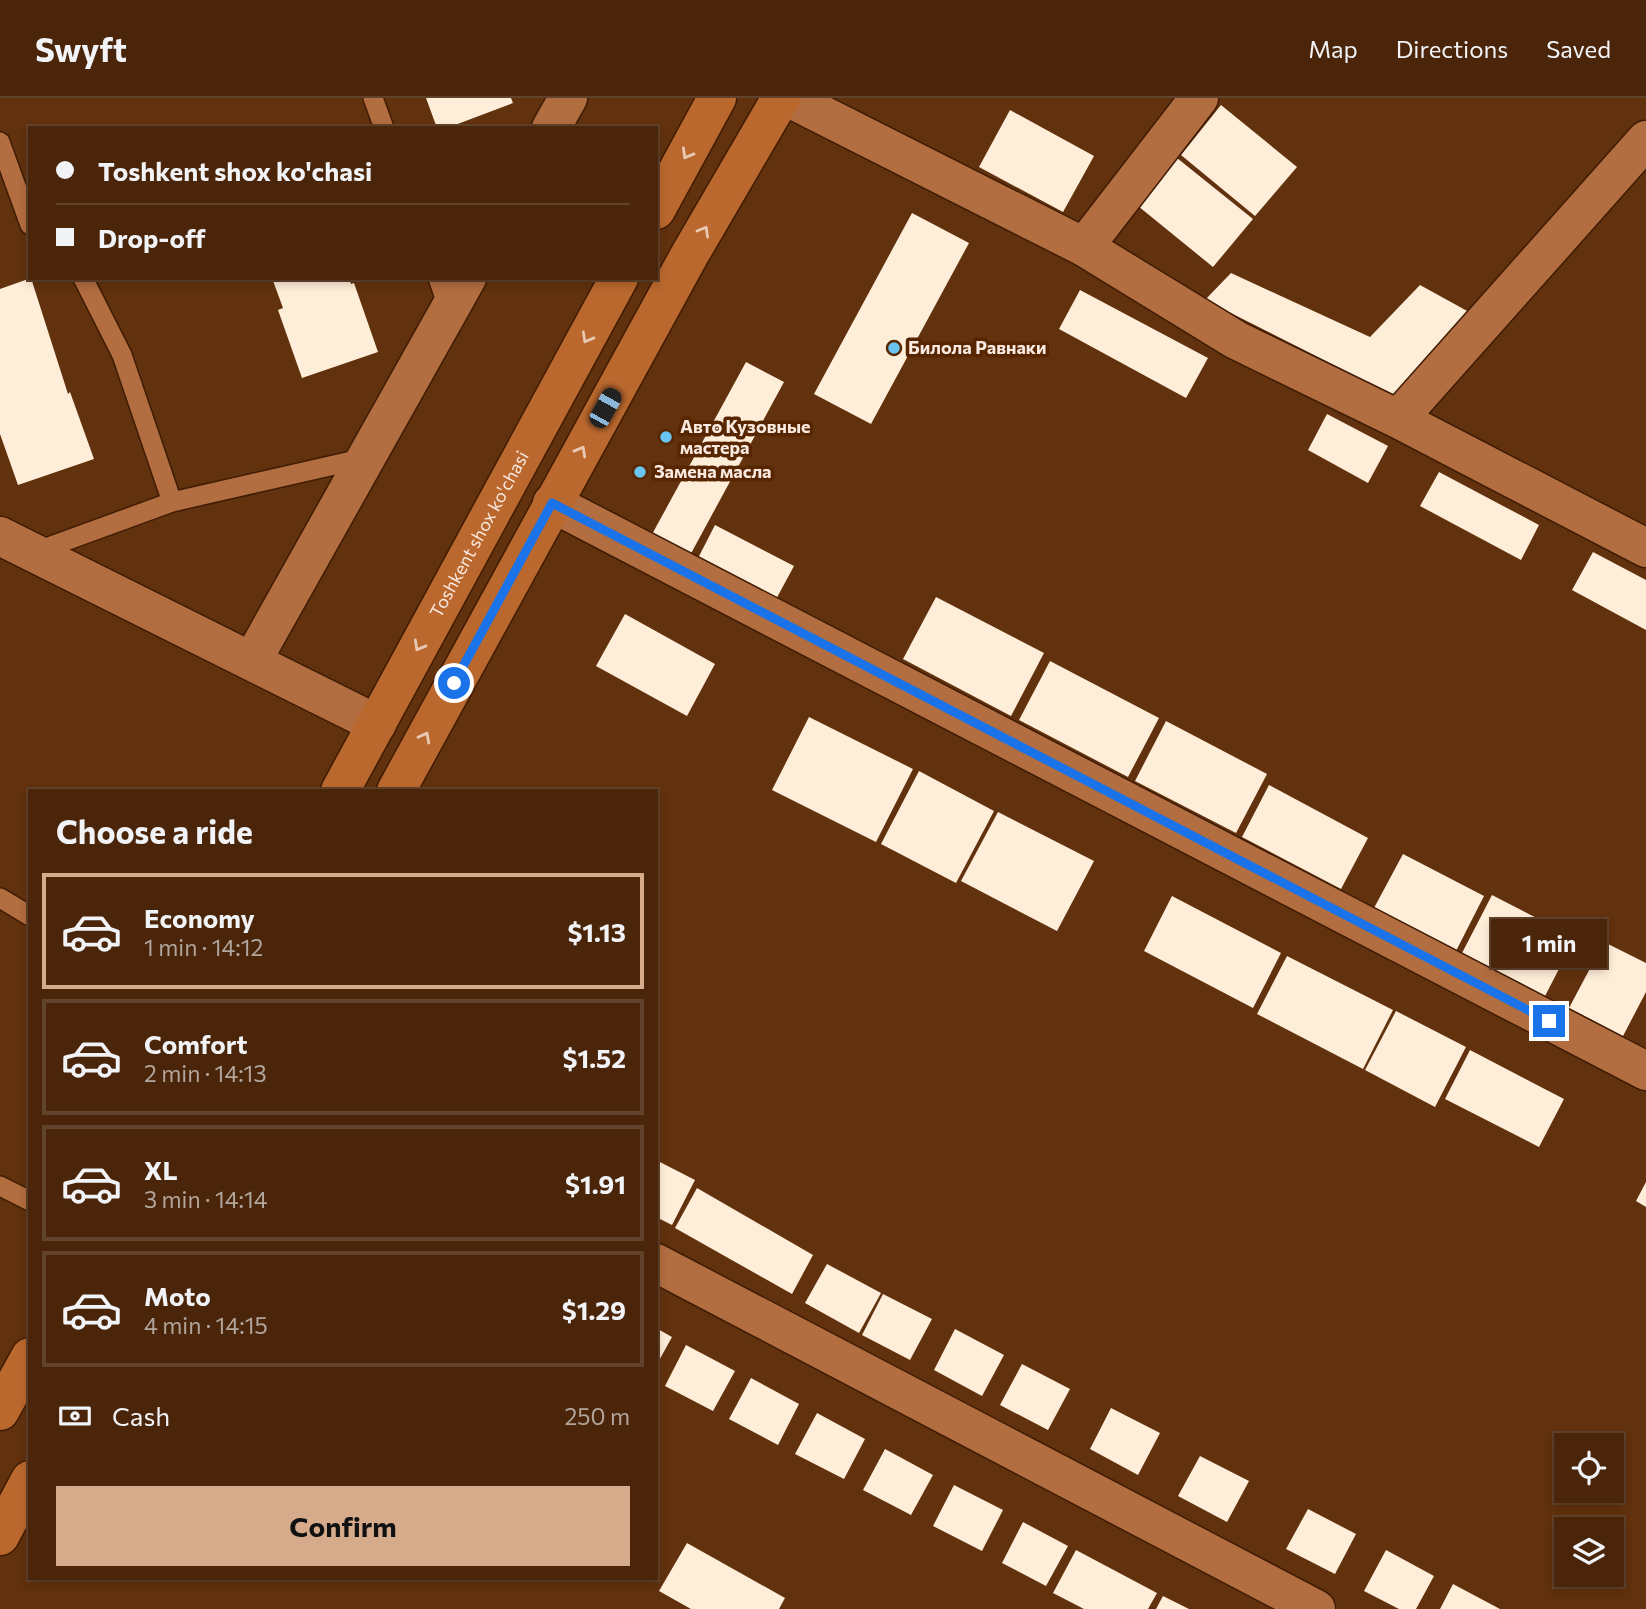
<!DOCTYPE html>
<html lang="en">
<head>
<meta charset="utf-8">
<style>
	body { margin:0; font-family:Commissioner,sans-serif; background:#512d13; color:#f1f3f6; height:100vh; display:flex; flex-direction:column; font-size:26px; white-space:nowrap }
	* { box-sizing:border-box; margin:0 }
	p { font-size:23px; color:#b2a59c }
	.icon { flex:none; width:38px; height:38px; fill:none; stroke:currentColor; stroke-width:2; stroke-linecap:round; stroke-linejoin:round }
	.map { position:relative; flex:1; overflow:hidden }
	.sheet { position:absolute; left:28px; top:691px; width:630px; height:791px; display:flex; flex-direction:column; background:#4a250a; border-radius:0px; box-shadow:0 4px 10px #0003,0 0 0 2px #61422b }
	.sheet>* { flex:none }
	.top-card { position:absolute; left:28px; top:28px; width:630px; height:154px; border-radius:0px; box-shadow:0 4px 10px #0003,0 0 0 2px #61422b; display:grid; align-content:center; height:154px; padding:0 28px; background:#4a250a }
	.fabs { position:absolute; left:1554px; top:1335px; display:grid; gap:14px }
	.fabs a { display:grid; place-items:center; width:70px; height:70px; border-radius:0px; background:#4a250a; box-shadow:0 4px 10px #0003,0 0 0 2px #61422b; font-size:35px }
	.end { position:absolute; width:32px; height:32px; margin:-16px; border:9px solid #1a73e8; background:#fff; box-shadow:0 0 0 4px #fff }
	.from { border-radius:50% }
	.bubble { position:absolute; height:49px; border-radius:0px; background:#4a250a; box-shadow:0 4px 10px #0003,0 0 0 2px #61422b; font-size:23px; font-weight:700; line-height:49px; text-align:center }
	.car { position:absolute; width:21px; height:42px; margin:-21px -10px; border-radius:9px; box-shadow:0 0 5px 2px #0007; background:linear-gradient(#222 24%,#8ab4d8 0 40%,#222 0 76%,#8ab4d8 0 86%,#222 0) }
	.top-card b { display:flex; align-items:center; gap:24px; height:66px; font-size:26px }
	.top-card b+b { border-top:2px solid #61422b }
	.top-card i { width:18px; height:18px; background:#f1f3f6 }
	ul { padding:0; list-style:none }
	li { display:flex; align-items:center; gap:21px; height:116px; margin:0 14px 10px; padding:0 14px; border:4px solid #61422b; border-radius:0px }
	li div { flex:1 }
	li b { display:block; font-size:26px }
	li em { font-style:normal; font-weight:700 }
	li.selected { border-color:#d6ab8b }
	li>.icon { width:63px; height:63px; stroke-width:1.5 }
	h2 { padding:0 28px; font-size:32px; line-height:84px }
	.pay { display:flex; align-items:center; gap:18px; height:77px; padding:0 28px; font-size:26px }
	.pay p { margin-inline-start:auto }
	.primary-button { display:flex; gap:14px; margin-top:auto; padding:14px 28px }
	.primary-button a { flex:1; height:80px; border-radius:0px; background:#d6ab8b; color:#111; font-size:28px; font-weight:700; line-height:80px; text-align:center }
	header { display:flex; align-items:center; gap:42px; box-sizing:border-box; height:98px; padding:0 35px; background:#4a250a; border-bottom:2px solid #61422b }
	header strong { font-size:33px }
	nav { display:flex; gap:38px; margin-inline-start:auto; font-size:24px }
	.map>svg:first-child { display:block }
	.building { fill:#feedd8 }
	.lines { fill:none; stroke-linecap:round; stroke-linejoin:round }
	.service-casing { stroke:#3f1c04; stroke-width:22 }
	.minor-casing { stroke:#3f1c04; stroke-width:41 }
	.primary-casing { stroke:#3f1c04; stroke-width:41 }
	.service { stroke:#b26d40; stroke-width:19 }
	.minor { stroke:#b26d40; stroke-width:38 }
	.primary { stroke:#ba682d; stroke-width:38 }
	.oneway { stroke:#e9c9b3 }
	.route { stroke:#1a73e8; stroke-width:9 }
	.poi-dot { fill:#69c4f1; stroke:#572600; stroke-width:2.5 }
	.labels { text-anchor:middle; stroke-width:7; stroke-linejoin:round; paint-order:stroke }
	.poi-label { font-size:18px; font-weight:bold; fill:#f9e9e0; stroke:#572600; text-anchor:start }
	.street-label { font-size:18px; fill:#f9e9e0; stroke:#572600 }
</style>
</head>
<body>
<header>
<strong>Swyft</strong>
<nav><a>Map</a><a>Directions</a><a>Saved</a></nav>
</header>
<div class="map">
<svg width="1646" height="1511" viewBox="0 0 1646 1511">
	<rect width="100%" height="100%" fill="#62310d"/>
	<path class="building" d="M426 0H511L513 5 447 30H437Z
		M1221 7 1297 69 1255 118 1181 57Z
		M1010 12 1094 58 1063 114 979 69Z
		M1177 60 1253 121 1213 169 1138 108Z
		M912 115 969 145 871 326 814 296Z
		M1231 175 1370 239 1420 187 1469 214 1393 297 1205 202Z
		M31 180 68 296 70 294 94 361 18 387 0 336V191Z
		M272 180H349L351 186 354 185 378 254 302 280 278 212 283 210Z
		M1080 192 1208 260 1186 300 1059 231Z
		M746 264 784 284 688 461 650 440Z
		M1327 316 1388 348 1368 385 1308 352Z
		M1439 374 1539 427 1521 462 1420 408Z
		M715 427 794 468 774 505 696 464Z
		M1593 454 1646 482V532L1572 492Z
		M936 499 1044 555 1011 618 903 561Z
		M625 516 715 566 687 618 596 568Z
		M1050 563 1159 620 1128 679 1019 622Z
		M809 619 913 671 876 744 772 692Z
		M1166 623 1267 676 1236 735 1135 683Z
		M919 673 994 713 956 785 881 746Z
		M1269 687 1368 740 1341 791 1242 739Z
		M998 714 1094 763 1057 833 961 783Z
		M1403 756 1484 798 1456 853 1374 810Z
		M1492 797 1575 840 1544 900 1461 857Z
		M1172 798 1281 855 1253 910 1144 853Z
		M1604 844 1646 865V894L1623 938 1569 910Z
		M1287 858 1393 912 1363 971 1257 916Z
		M1396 913 1466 949 1435 1009 1365 972Z
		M1470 952 1564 1001 1539 1049 1445 1001Z
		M656 1062 695 1082 672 1127 656 1119Z
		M1646 1084V1109L1636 1103Z
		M697 1090 813 1157 792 1196 675 1130Z
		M827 1166 881 1195 859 1235 805 1205Z
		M883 1196 932 1221 910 1262 862 1237Z
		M656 1230 672 1239 656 1268Z
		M955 1231 1004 1257 982 1298 934 1272Z
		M686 1247 735 1273 713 1313 665 1288Z
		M1022 1266 1070 1291 1048 1332 1000 1307Z
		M751 1280 799 1306 778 1347 729 1321Z
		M1111 1310 1160 1335 1138 1377 1090 1351Z
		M817 1315 865 1341 844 1381 795 1356Z
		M885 1351 933 1377 911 1417 863 1392Z
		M1200 1358 1249 1383 1227 1424 1178 1398Z
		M954 1387 1003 1412 982 1453 933 1428Z
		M1308 1411 1356 1436 1335 1476 1286 1451Z
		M1023 1424 1068 1448 1046 1488 1002 1465Z
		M687 1445 785 1500 779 1511H691L659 1493Z
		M1076 1452 1157 1495 1148 1511H1084L1053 1495Z
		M1386 1452 1434 1478 1416 1511H1399L1364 1493Z
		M1453 1486 1500 1511H1440Z
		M1163 1498 1189 1511H1156Z"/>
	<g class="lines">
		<g class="service-casing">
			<path id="service" d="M373 0 384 30
				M0 44 30 127
				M83 180 122 257 172 404
				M438 180 449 212
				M35 454 172 404 365 360
				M0 800 30 818
				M0 1088 30 1103"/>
		</g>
		<g class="minor-casing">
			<path id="minor" d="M789 0 1084 149 1236 242 1398 321 1646 450
				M551 30 568 0
				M1084 149 1199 0
				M1398 321 1646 42
				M552 405 1646 973
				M0 438 377 626
				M252 563 467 180
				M656 1165 1316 1511"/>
		</g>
		<g class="primary-casing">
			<g id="primary">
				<path d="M656 112 717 0"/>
				<path id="s1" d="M340 693 619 180"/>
				<path d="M396 693 690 156 781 0"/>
				<path d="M0 1313 30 1259"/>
				<path d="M0 1438 30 1382"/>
			</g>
		</g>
		<use href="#service" class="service"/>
		<use href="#minor" class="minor"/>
		<use href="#primary" class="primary"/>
	</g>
	<defs><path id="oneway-chevron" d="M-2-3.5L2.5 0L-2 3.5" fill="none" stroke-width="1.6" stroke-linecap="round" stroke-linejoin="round" transform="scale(1.75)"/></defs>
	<g class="oneway">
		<use href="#oneway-chevron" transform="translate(687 56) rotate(119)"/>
		<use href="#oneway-chevron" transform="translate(704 133) rotate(-60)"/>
		<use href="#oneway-chevron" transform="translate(587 240) rotate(119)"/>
		<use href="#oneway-chevron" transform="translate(581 353) rotate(-61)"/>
		<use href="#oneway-chevron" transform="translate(419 548) rotate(119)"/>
		<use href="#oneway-chevron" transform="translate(425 639) rotate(-62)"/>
	</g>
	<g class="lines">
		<path class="route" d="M454 585 552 405 1549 923"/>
	</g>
	<g class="poi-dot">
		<circle cx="894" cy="250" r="7"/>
		<circle cx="666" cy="339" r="7"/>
		<circle cx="640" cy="374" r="7"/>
	</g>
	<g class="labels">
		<g class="poi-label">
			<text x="908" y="256">Билола Равнаки</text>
			<text x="680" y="335">Авто Кузовные<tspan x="680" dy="21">мастера</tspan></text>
			<text x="654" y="380">Замена масла</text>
		</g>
		<g class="street-label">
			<text dy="6" stroke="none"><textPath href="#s1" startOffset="292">Toshkent shox ko'chasi</textPath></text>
		</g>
	</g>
</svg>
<div class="fabs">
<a><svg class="icon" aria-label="locate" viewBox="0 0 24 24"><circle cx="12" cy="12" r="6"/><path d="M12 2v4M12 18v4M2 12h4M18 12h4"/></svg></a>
<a><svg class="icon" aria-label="layers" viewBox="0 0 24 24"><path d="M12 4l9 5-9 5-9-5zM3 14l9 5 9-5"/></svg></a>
</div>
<i class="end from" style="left:454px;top:585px"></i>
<i class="end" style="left:1549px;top:923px"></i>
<div class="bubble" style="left:1491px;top:821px;width:116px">1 min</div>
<i class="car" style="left:605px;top:310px;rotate:29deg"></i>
<div class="top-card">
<b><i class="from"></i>Toshkent shox ko'chasi</b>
<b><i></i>Drop-off</b>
</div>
<section class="sheet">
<h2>Choose a ride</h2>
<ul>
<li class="selected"><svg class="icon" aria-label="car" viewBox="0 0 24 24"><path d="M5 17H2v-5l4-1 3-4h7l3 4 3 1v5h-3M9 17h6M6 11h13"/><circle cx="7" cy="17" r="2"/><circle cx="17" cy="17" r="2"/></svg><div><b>Economy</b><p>1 min · 14:12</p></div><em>$1.13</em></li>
<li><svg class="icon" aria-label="car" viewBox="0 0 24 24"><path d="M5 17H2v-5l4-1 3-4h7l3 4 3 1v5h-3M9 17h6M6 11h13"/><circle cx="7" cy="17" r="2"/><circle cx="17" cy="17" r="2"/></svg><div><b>Comfort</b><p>2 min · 14:13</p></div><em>$1.52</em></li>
<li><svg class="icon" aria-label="car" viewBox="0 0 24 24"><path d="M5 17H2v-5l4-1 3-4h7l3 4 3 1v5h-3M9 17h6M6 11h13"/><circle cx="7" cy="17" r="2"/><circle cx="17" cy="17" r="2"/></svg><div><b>XL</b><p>3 min · 14:14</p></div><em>$1.91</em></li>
<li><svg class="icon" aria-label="car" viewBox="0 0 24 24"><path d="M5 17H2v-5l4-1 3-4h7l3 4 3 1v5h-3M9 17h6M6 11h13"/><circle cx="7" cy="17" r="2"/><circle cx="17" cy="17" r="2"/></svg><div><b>Moto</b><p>4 min · 14:15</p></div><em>$1.29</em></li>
</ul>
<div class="pay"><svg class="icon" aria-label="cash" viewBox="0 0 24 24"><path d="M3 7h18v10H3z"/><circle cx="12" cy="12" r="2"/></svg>Cash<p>250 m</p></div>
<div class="primary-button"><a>Confirm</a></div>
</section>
</div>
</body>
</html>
